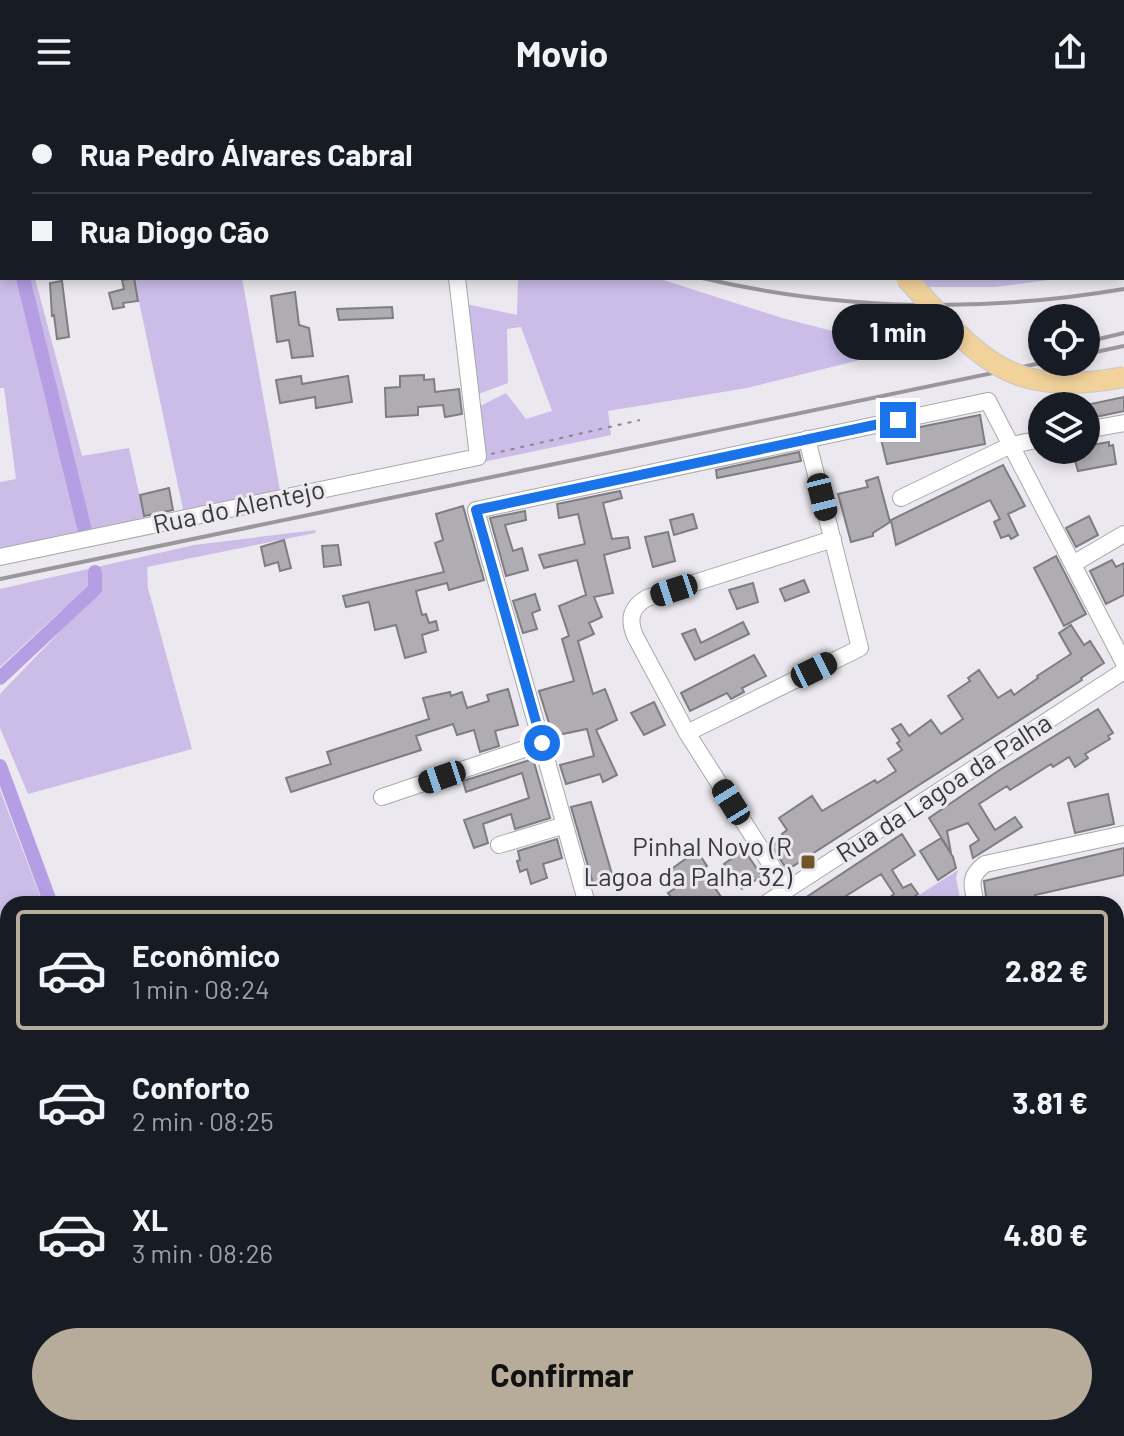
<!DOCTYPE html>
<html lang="pt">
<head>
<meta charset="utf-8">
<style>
	body { margin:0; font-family:Barlow,sans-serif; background:#20242c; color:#f1f3f6; height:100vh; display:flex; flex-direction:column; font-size:30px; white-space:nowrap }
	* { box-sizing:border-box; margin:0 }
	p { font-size:26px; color:#9ea1a6 }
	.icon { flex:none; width:44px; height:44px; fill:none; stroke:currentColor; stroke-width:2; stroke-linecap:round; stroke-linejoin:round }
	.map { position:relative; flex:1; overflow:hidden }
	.drawer { position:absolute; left:0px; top:792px; width:1124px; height:540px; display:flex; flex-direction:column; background:#171b24; border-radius:24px 24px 0 0; box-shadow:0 4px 12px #0003 }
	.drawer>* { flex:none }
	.top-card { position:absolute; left:0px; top:0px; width:1124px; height:176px; box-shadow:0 4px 12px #0003; display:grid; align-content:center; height:176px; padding:0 32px; background:#171b24 }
	.controls { position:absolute; left:1028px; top:200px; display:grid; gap:16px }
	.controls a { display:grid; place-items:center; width:72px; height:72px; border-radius:50%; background:#171b24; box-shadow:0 4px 12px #0003; font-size:40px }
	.end { position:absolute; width:36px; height:36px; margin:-18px; border:10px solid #1a73e8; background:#fff; box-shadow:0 0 0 4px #fff }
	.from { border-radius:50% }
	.bubble { position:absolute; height:56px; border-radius:28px; background:#171b24; box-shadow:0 4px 12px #0003; font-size:26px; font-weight:700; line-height:56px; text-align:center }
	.car { position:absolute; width:24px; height:48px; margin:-24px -12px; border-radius:10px; box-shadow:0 0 6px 2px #0007; background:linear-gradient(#222 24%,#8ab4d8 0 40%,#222 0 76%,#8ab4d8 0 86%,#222 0) }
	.top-card b { display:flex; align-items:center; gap:28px; height:76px; font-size:30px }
	.top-card b+b { border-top:2px solid #363941 }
	.top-card i { width:20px; height:20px; background:#f1f3f6 }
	ul { padding:14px 0 0; list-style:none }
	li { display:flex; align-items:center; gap:24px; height:120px; margin:0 16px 12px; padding:0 16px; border:4px solid transparent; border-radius:8px }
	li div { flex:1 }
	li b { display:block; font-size:30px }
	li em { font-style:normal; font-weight:700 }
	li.current { border-color:#b7ac99 }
	li>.icon { width:72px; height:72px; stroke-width:1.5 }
	.primary-button { display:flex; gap:16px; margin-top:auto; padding:16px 32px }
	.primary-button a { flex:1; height:92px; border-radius:48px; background:#b7ac99; color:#111; font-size:32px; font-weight:700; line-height:92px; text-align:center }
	header { display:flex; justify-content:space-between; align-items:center; height:104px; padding:0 32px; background:#171b24; font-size:36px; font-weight:700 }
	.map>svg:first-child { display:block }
	.green { fill:#cbbde8 }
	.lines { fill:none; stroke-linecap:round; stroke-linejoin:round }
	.canal { stroke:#b69ee4; stroke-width:14 }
	.building { fill:#afadb2; stroke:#7e7d82; stroke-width:2 }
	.minor-casing { stroke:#a9a8ad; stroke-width:18 }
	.major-casing { stroke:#c8c7c8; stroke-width:22 }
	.path { stroke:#8a888c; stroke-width:2; stroke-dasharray:4 6; stroke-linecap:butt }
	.minor { stroke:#fff; stroke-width:16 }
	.major { stroke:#f1d29a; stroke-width:20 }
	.rail { stroke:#99979b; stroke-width:4 }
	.major-bridge-casing { stroke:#c8c7c8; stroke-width:22; stroke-linecap:butt }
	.major-bridge { stroke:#f1d29a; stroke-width:20 }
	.route { stroke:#1a73e8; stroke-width:10 }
	.poi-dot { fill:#705627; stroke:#ebe9ef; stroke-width:3 }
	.labels { text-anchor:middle; stroke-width:6; stroke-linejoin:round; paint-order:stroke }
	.street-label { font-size:26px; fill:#39383a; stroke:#ebe9ef }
	.poi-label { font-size:26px; fill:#39383a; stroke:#ebe9ef; text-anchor:end }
</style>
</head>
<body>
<header><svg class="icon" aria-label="menu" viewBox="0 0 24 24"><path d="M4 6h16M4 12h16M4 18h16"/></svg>Movio<svg class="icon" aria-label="share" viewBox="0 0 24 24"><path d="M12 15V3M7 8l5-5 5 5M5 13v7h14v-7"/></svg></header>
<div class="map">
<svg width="1124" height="1332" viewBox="0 0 1124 1332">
	<rect width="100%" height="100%" fill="#ebe9ef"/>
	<path class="green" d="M727 0H1103L734 2Z
		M0 78 2 174H35L82 352 129 344 145 416 0 446V378L16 375 4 284H0Z
		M134 174H242L281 392 184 410Z
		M518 174H657L782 214 887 241 888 249 747 284 608 307 611 331 483 358 478 303 506 289 526 315 552 307 521 223 507 225 508 279 476 291 466 200 517 211Z
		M921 174H1064L996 183H929Z
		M316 426 315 429 147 463 148 484 192 645 28 690 0 624V590L72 515 62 506 0 563V485L194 441Z
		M0 686 43 800H8V841L0 844Z
		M958 766 956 774 960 794 940 800H905Z
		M1124 1138V1259L1116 1224V1140Z
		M98 1324H711L713 1332H85Z
		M735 1324H829L831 1332H736Z"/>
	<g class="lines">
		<path class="canal" d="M0 139 2 142
			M23 174 85 427
			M0 574 95 485V468
			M0 662 51 800
			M8 1267 3 1270 8 1278
			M0 1321 8 1316"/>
	</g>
	<path class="building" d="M134 174 138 197 123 199 124 203 113 205 109 189 124 185 122 176Z
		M62 177 69 233 57 235 54 211 52 212 50 179Z
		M295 188 299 221 309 224 313 252 292 254 289 236 277 238 271 192Z
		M392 203 393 214 339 216 337 205Z
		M424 271V276L434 275 435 288 459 285 462 310 445 313 443 301 418 303V311L386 313 385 284 400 283V272Z
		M301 272 302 280 348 272 352 298 316 304 315 293 280 299 276 276Z
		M1124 293V307L1086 315V301Z
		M980 311 985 340 887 360 880 331Z
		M1109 338V342L1113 341 1116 360 1078 367 1072 346H1086V342Z
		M799 348 801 357 717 374 716 366Z
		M1003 361 1025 402 1008 410 1018 431 1011 435 1009 431 1001 434 994 418 1000 415 990 396 896 441 891 416Z
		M878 373 890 418 873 429V432L851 438 838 390 868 383 866 377Z
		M169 384 173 406 144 412 140 391Z
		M620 387 622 394 603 399 612 435 628 433 630 444 604 451 613 489 594 493 602 513 589 519 594 530 578 537 593 590 605 585 617 616 596 626 617 671 603 678 600 670 566 680 560 661 594 652 587 625 553 632 539 587 574 577 562 535 569 532 559 502 586 491 577 456 544 464 539 451 585 440 578 410 559 414 557 400Z
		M463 402 484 476 449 486 447 479 416 487 422 511 426 510 429 519 436 517 438 526 422 531 426 548 405 554 396 521 375 526 369 498 346 503 343 492 444 468 435 439 443 436 436 410Z
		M525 407 526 416 505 421 513 447 522 444 528 466 506 472 490 414Z
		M693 410 697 424 674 431 670 416Z
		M1089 412 1098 431 1076 443 1066 424Z
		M668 428 675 457 653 463 645 433Z
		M284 436 291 464 280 467 278 458 265 462 261 443Z
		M338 441 341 461 324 463 322 442Z
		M1056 452 1086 510 1064 522 1034 464Z
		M1112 456 1116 463 1124 459V491L1106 500 1090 467Z
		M804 476 809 488 785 497 780 485Z
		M753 479 758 498 737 505 729 486Z
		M535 490 540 506 532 509 537 525 523 529 513 497Z
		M743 518 749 530 695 556 682 530 695 525 701 539Z
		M1071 521 1084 541 1090 537 1104 559 1081 574 1082 576 787 766 772 742 784 733 782 730 787 726 779 714 812 692 822 707 875 676 877 679 896 667 888 655 902 646 897 639 900 637 892 625 901 620 909 632 931 616 941 630 963 615 948 592 970 577 968 574 979 566 998 594 1011 586 1014 591 1038 574 1037 572 1071 550 1059 529Z
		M754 551 766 572 742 584 744 588 731 595 727 589 690 607 681 589Z
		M508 585 518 621 495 627 499 642 480 648 474 626 457 631 453 620 416 632 421 646 291 688 286 674 331 660 327 648 429 615 423 594 450 588 451 592 462 588 467 604 489 597 487 591Z
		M654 598 665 621 644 631 631 609Z
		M1098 605 1113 629 1108 632 1110 635 1085 650 1088 654 1075 663 1069 653 1053 663 1051 660 1010 686 1007 682 979 700 995 726 1015 713 1022 723 973 754 970 742 979 736 968 719 947 727 951 749 929 714 998 667Z
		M533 655 550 714 515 725 511 710 483 720 488 739 474 744 464 716 529 694 522 669 466 688 463 677Z
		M1108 690 1114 720 1075 729 1068 699Z
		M591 698 614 777 594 783 571 703Z
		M902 730 915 751 892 766 903 784 911 780 918 790 902 800H893L889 794 894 790 881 770 833 800H796Z
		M941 734 953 753 956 764 938 776 920 747Z
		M557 735 562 754 543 760 547 774 531 780 527 765 520 768 517 757 520 756 518 747Z
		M1124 744V771L1035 791V793L1006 800H987L984 777Z
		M744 746 762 772 742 785 724 760Z
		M697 747 707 762 702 765 726 800H676L668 789 680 781 670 766Z"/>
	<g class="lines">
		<g class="minor-casing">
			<path id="minor" d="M445 0 446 2
				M1122 127H1124
				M1086 326 1124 319
				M901 394 1011 341 1042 335
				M0 453 478 353 457 174
				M1073 460 1124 430
				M687 629 860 544 807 335
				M382 693 542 639
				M499 741 565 721
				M787 786 687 629 635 532C628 515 631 503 647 494L833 435
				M587 800 476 406 988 297 1124 559
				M765 800 1124 567
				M976 800C972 781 968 773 985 760L1124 730
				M1116 842 1124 840
				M0 1224 8 1244
				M0 1287 8 1282
				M1116 1298 1124 1296
				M54 1324 56 1332
				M726 1324 728 1332
				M853 1324 855 1332
				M974 1332 993 1324"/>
		</g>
		<g class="major-casing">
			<path id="major" d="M552 0 557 2"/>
		</g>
		<path class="path" d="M383 0 386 2
			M1069 2 1070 0
			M491 350 640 316
			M342 1324 345 1332
			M692 1324 694 1332
			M818 1324 826 1329 840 1331
			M333 1332 359 1324
			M509 1332 535 1324
			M641 1332H642
			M869 1332 958 1328"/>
		<use href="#minor" class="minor"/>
		<use href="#major" class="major"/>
		<path class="rail" d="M332 0 335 2
			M347 0 350 2
			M702 174C843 207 982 209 1124 185
			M1086 238 1124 229
			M1086 250 1124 242
			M0 475 1046 258"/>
		<g class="major-bridge-casing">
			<path id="major-bridge" d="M906 174C979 254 1007 295 1124 273"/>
		</g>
		<use href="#major-bridge" class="major-bridge"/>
	</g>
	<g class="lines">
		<path class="route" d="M542 639 476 406 898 316"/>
	</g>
	<rect class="poi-dot" x="800" y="750" width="16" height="16" rx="4"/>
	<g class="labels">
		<g class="street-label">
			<text transform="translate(239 403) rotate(-12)" y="9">Rua do Alentejo</text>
			<text transform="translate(944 684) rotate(-33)" y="9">Rua da Lagoa da Palha</text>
		</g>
		<g class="poi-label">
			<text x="792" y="752">Pinhal Novo (R<tspan x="792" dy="30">Lagoa da Palha 32)</tspan></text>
		</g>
	</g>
</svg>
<div class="controls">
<a><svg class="icon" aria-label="locate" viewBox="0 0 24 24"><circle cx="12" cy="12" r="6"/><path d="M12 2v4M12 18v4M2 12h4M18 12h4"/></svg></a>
<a><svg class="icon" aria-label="layers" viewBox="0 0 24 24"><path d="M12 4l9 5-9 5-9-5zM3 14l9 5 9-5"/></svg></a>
</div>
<i class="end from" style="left:542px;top:639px"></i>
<i class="end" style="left:898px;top:316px"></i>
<div class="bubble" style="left:832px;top:200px;width:132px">1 min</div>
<i class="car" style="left:822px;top:393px;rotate:166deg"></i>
<i class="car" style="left:674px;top:486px;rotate:252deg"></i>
<i class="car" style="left:814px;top:566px;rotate:64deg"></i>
<i class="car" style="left:442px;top:673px;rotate:251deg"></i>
<i class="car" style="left:731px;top:698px;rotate:328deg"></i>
<div class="top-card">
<b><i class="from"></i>Rua Pedro Álvares Cabral</b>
<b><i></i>Rua Diogo Cão</b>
</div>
<section class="drawer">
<ul>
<li class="current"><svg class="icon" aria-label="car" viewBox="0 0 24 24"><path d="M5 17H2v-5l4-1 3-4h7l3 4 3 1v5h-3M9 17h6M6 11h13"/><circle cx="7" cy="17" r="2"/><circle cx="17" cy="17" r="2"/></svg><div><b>Econômico</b><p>1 min · 08:24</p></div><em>2.82 €</em></li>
<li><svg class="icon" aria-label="car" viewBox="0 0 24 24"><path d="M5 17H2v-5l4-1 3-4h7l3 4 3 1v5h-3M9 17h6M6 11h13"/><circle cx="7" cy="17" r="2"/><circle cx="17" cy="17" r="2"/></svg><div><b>Conforto</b><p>2 min · 08:25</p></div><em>3.81 €</em></li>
<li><svg class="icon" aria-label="car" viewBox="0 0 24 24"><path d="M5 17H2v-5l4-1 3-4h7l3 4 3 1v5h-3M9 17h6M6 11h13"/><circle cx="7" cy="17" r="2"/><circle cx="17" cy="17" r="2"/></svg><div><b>XL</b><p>3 min · 08:26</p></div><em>4.80 €</em></li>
</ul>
<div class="primary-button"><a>Confirmar</a></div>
</section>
</div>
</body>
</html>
